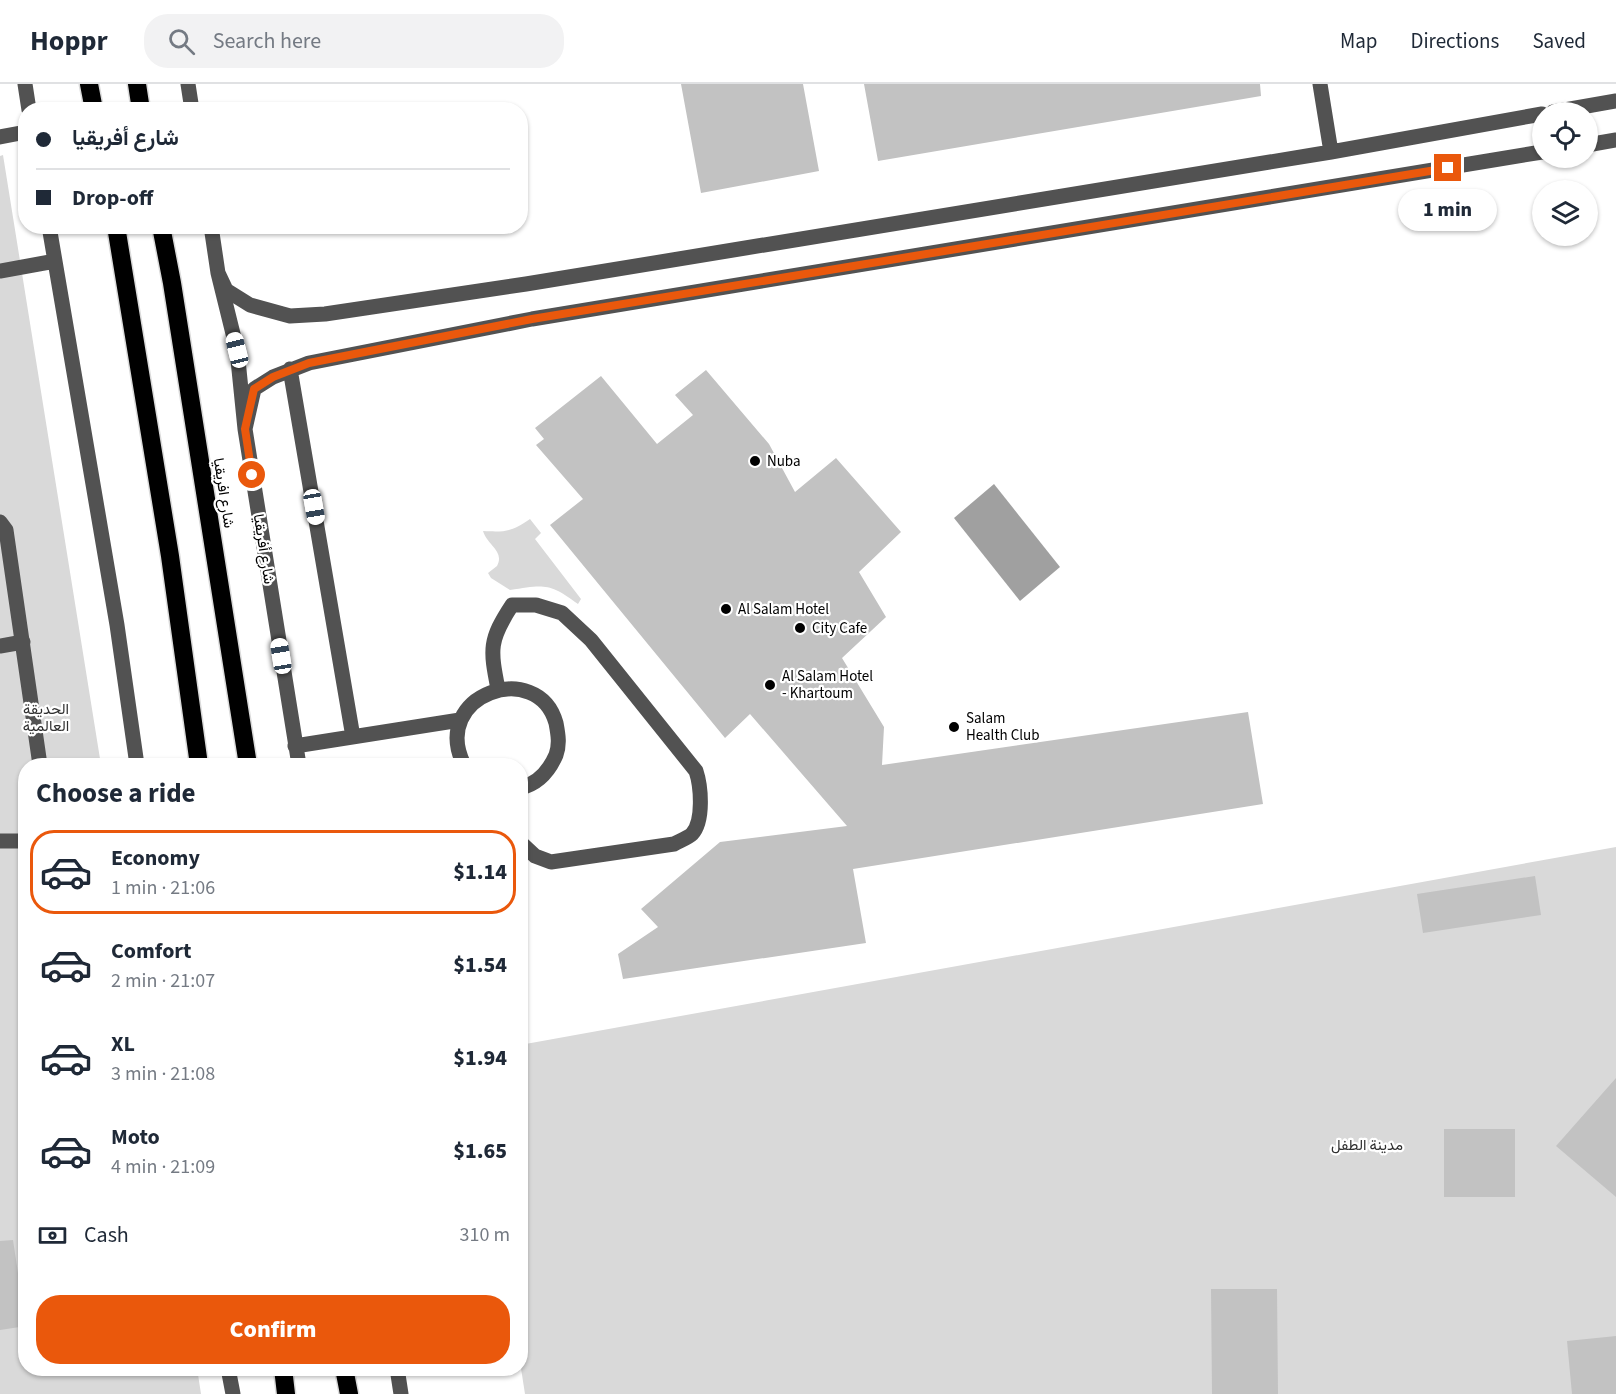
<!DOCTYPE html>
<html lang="en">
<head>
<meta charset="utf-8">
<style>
	body { margin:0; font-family:"Source Sans 3",Vazirmatn,sans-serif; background:#f2f2f3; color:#1f2937; height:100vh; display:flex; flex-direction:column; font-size:22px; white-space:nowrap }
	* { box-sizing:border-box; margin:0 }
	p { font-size:20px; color:#747a83 }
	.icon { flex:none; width:33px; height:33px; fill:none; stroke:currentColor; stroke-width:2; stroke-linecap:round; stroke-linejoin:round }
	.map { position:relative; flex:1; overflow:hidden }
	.drawer { position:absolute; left:18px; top:674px; width:510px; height:618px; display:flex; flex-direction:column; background:#fff; border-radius:24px; box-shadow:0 2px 4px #0004 }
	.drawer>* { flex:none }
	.top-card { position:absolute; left:18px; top:18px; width:510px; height:132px; border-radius:24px; box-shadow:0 2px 4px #0004; display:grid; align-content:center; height:132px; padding:0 18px; background:#fff }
	.tools { position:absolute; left:1532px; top:18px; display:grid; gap:12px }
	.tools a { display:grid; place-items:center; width:66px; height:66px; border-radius:50%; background:#fff; box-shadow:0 2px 4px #0004; font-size:30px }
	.end { position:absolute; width:27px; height:27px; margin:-14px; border:8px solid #ea580c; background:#fff; box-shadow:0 0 0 3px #fff }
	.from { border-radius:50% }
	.bubble { position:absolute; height:42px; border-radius:21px; background:#fff; box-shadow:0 2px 4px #0004; font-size:20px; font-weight:800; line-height:42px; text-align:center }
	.car { position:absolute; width:18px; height:36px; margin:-18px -9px; border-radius:8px; box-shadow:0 0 4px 2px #0007; background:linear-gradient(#fff 24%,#345 0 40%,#fff 0 76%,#345 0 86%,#fff 0) }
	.top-card b { display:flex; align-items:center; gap:21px; height:57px; font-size:22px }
	.top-card b+b { border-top:2px solid #e0e1e3 }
	.top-card i { width:15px; height:15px; background:#1f2937 }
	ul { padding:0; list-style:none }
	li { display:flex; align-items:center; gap:18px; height:84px; margin:0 12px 9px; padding:0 6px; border:3px solid transparent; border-radius:24px }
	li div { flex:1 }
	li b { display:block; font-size:22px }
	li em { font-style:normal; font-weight:800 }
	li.on { border-color:#ea580c }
	li>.icon { width:54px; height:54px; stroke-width:1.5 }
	h2 { padding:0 18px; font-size:27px; line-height:72px }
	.pay { display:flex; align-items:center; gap:15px; height:66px; padding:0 18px; font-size:22px }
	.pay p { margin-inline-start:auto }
	.action { display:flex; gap:12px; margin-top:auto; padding:12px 18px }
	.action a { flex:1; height:69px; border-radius:24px; background:#ea580c; color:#fff; font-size:24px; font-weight:800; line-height:69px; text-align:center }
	header { display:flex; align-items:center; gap:36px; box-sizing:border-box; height:84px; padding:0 30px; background:#fff; border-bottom:2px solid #e0e1e3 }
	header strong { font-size:28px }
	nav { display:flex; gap:33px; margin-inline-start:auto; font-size:21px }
	.search { width:420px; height:54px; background:#f2f2f3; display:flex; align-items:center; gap:15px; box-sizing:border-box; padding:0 21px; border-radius:24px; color:#747a83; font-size:22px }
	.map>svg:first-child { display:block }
	.green { fill:#d9d9d9 }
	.water { fill:#a0a0a0 }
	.building { fill:#c2c2c2 }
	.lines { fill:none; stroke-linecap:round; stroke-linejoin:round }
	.highway-casing { stroke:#dbdbdb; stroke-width:21 }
	.minor { stroke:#525252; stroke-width:15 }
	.highway { stroke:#000; stroke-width:18 }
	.route { stroke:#ea580c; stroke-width:8 }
	.poi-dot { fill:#000; stroke:#fff; stroke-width:2 }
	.labels { text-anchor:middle; stroke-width:4.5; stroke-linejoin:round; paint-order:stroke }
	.poi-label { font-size:15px; fill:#000; stroke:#fff; text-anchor:start }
	.street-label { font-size:15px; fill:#000; stroke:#fff }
	.park-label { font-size:15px; fill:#303030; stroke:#fff }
</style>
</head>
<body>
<header>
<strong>Hoppr</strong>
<div class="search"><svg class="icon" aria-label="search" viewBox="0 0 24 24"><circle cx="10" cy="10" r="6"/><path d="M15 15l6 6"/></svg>Search here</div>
<nav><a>Map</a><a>Directions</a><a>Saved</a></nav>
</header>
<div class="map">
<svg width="1616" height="1310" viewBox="0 0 1616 1310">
	<rect width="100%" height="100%" fill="#fff"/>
	<path class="green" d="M3 71 101 681H26V1284H197L201 1310H0V72Z
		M530 435 541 449 535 455 581 515 578 520C549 498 543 501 510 506L491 494 488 489 497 482C505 467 487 461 483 447 505 448 511 448 530 435Z
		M1616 763V1310H525L520 1278V961Z"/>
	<path class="water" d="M994 400 1060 483 1020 517 954 434Z"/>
	<path class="building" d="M681 0H803L819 87 701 109Z
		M864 0H1260L1261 12 878 77Z
		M706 286 769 360 795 408 836 374 901 448 859 488 886 533 842 574 884 643 882 681 1248 628 1263 720 853 785 866 859 623 895 618 870 658 843 641 825 720 758 847 742 750 630 725 654 550 441 583 415 536 361 544 355 535 344 601 292 657 360 693 331 675 311Z
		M1535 792 1541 831 1423 849 1417 810Z
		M1616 994V1113L1556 1062Z
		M1444 1045H1515V1113H1444Z
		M13 1156 26 1242 0 1246V1157Z
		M1211 1205H1277L1278 1310H1212Z
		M1616 1252V1310H1572L1567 1257Z"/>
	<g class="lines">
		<g class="highway-casing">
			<path id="highway" d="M89 0 94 26
				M137 0 141 26
				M116 142 170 472 199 681
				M161 142 172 199 248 681
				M283 1284 286 1310
				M344 1284 349 1310"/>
		</g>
		<path class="minor" d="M25 0 29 26
			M188 0 192 26
			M1320 0 1331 68
			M1553 28 1616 17
			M0 53 26 48
			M1587 61 1616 56
			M49 142 117 541 137 681
			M211 142 218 189 237 266 245 345 299 681
			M0 187 55 177
			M218 189 226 206 250 221 290 232 325 230 526 200 1331 68 1542 30
			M290 285 353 653
			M245 345 254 305 273 293 309 279 532 235 1542 68
			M0 438 6 446 40 681
			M0 562 23 558
			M498 605C490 565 489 556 512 521H536L562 529 591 556 696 687C701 702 704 737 692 750 688 754 679 757 674 760L551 778 535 772 520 758
			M295 662 460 636
			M464 681C429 610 538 574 556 639 558 650 560 660 556 671 549 687 538 700 520 704
			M0 757H26
			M228 1284 233 1310
			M397 1284 401 1310"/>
		<use href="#highway" class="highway"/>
	</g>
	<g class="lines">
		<path class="route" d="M252 391 245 345 254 305 273 293 309 279 532 235 1448 84"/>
	</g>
	<g class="poi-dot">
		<circle cx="755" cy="377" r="6"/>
		<circle cx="726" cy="525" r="6"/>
		<circle cx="800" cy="544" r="6"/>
		<circle cx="770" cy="601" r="6"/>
		<circle cx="954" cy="643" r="6"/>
	</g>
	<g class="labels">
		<g class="poi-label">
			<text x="767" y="382">Nuba</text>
			<text x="738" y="530">Al Salam Hotel</text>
			<text x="812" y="549">City Cafe</text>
			<text x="782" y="597">Al Salam Hotel<tspan x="782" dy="17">- Khartoum</tspan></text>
			<text x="966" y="639">Salam<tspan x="966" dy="17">Health Club</tspan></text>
		</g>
		<g class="street-label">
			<text transform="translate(224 409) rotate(81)" y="5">شارع افريقيا</text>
			<text transform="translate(264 465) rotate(81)" y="5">شارع أفريقيا</text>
		</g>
		<g class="park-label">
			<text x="46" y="630">الحديقة<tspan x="46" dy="17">العالمية</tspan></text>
			<text x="1367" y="1066">مدينة الطفل</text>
		</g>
	</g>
</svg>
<div class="tools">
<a><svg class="icon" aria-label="locate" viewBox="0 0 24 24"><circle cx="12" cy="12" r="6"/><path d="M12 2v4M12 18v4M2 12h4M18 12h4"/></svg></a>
<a><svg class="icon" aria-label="layers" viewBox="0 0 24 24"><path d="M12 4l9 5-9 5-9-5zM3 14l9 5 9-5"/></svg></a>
</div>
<i class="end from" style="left:252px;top:391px"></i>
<i class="end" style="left:1448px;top:84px"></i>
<div class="bubble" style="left:1398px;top:105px;width:99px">1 min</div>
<i class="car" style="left:237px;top:266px;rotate:346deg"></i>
<i class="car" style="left:314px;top:423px;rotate:170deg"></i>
<i class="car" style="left:281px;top:572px;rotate:351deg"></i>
<div class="top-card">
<b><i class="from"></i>شارع أفريقيا</b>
<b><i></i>Drop-off</b>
</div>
<section class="drawer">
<h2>Choose a ride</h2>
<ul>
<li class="on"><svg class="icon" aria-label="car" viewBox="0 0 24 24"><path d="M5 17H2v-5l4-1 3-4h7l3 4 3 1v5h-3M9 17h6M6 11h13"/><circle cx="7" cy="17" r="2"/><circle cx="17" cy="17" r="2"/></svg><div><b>Economy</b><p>1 min · 21:06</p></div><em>$1.14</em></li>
<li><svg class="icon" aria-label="car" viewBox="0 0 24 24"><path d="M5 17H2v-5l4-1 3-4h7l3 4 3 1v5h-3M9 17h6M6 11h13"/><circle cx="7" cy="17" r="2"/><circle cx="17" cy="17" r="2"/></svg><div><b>Comfort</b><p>2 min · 21:07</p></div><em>$1.54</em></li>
<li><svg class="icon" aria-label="car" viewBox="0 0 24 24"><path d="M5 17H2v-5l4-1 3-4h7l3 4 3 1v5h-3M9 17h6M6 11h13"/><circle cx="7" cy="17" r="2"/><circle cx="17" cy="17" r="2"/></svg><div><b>XL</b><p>3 min · 21:08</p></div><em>$1.94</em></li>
<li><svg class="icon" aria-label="car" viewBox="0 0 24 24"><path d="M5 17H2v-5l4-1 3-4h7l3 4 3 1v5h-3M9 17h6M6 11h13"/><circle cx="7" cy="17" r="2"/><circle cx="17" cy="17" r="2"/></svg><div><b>Moto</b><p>4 min · 21:09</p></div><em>$1.65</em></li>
</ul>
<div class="pay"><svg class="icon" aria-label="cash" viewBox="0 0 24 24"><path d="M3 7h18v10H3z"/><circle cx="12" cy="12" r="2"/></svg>Cash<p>310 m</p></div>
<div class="action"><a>Confirm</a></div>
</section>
</div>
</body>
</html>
